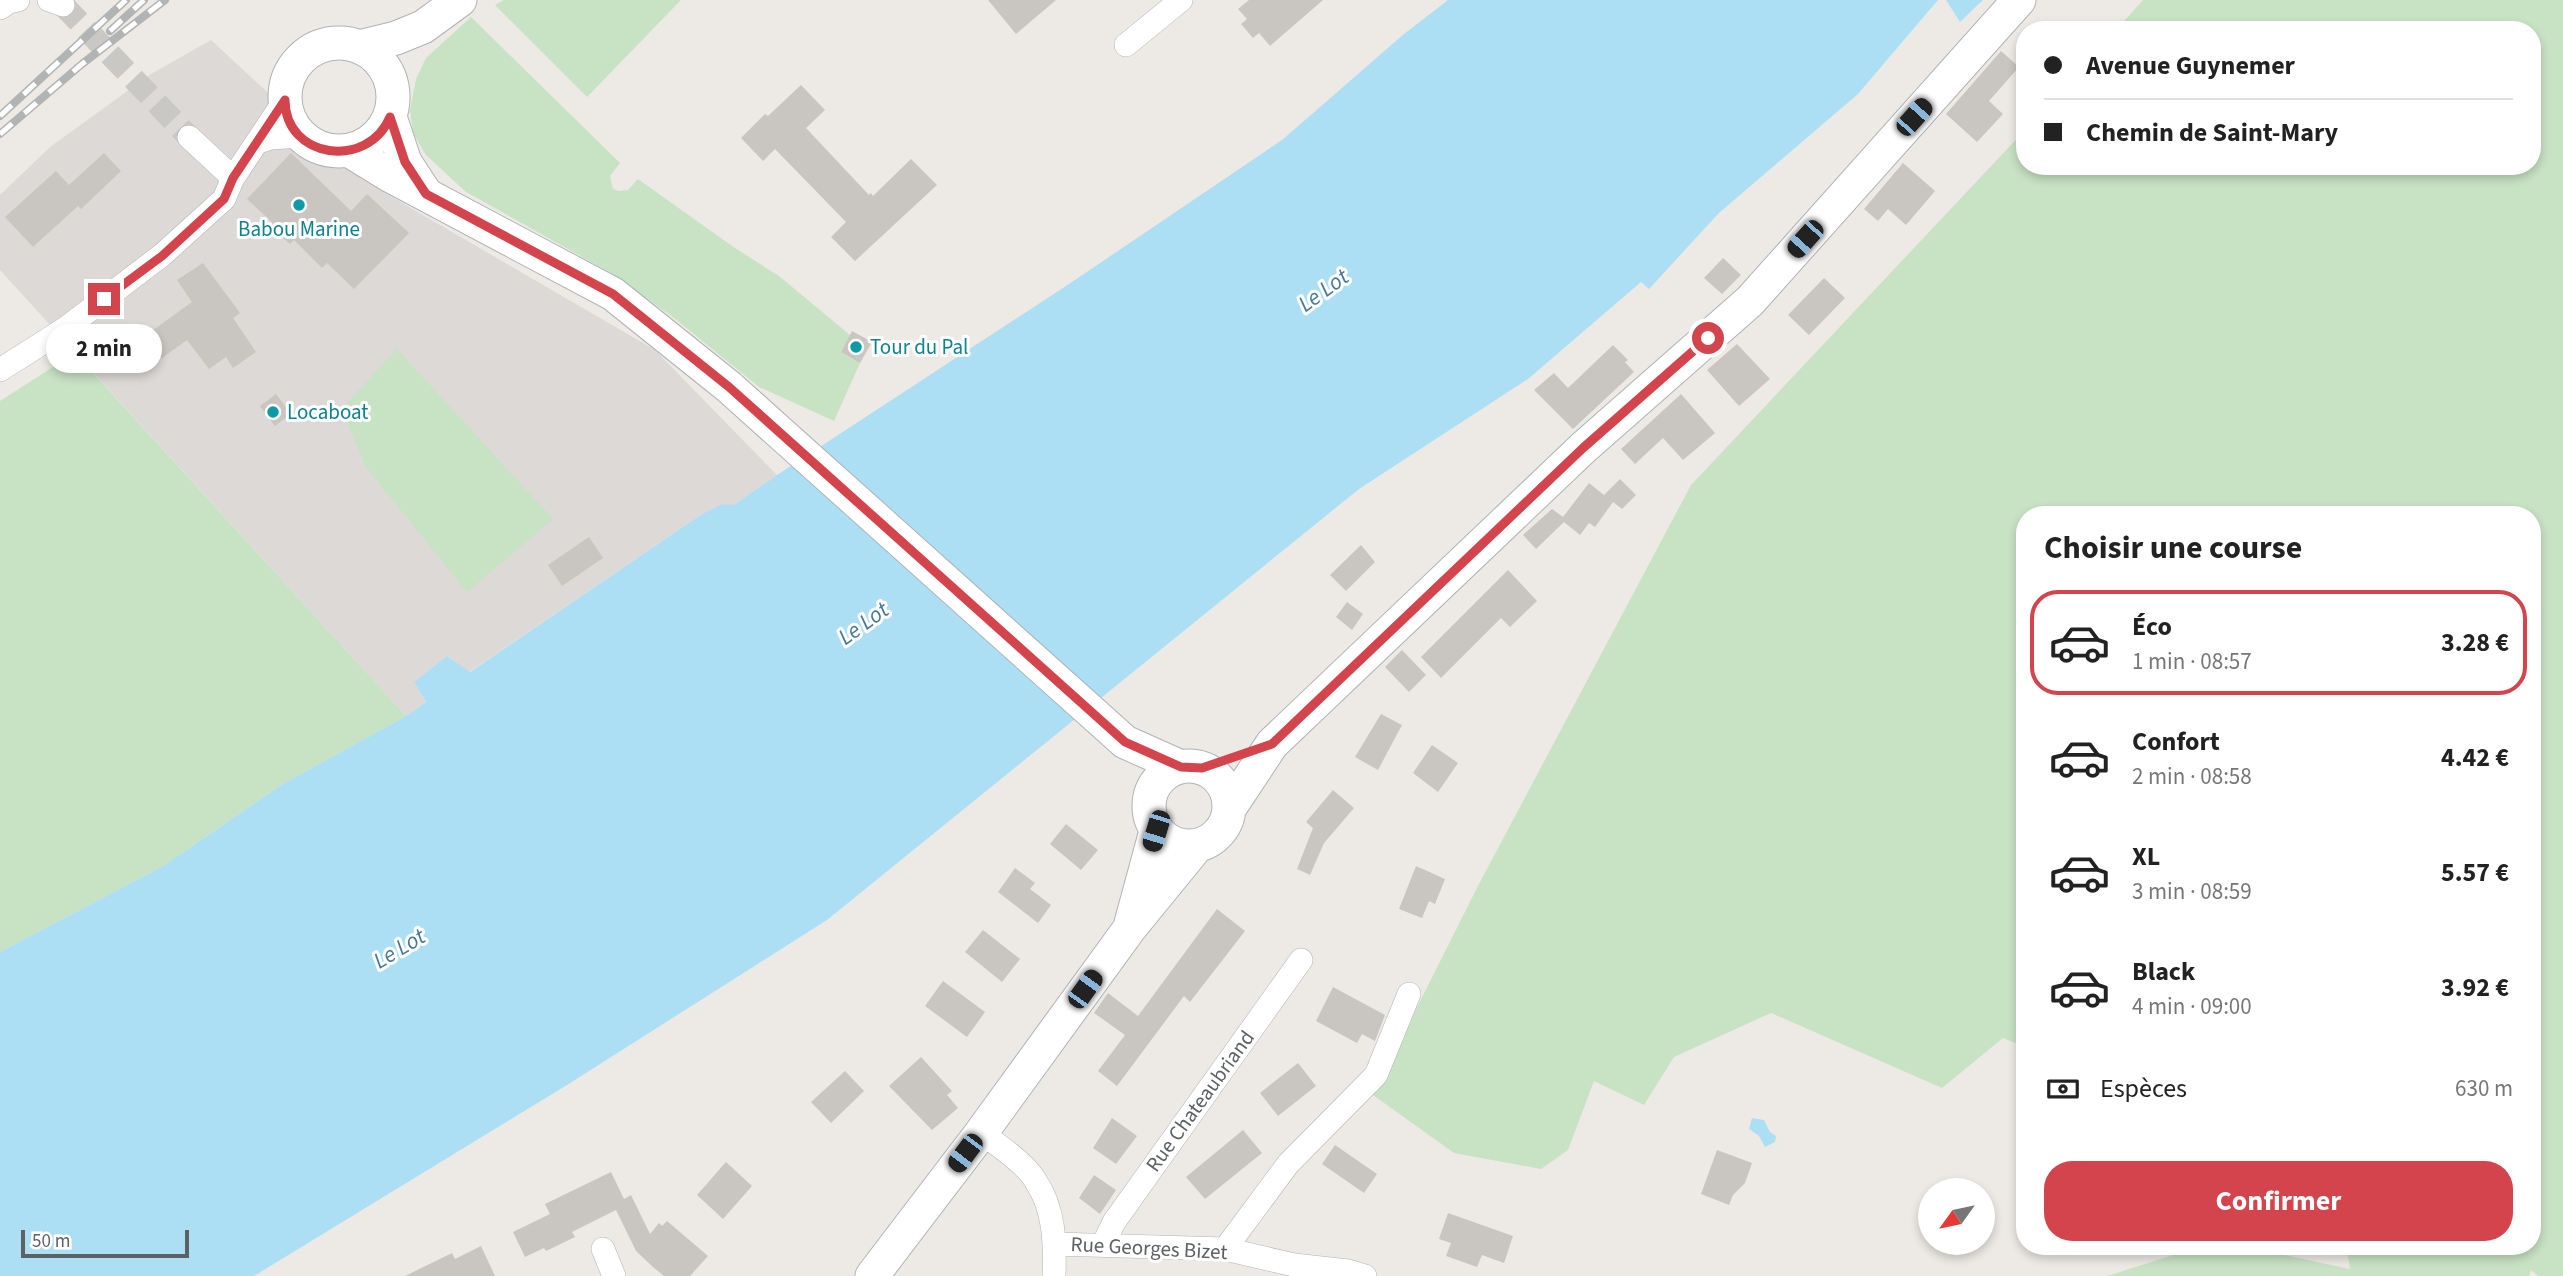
<!DOCTYPE html>
<html lang="fr">
<head>
<meta charset="utf-8">
<style>
	body { margin:0; font-family:"Source Sans 3",sans-serif; background:#f2f2f2; color:#222; height:100vh; display:flex; flex-direction:column; font-size:26px; white-space:nowrap }
	* { box-sizing:border-box; margin:0 }
	p { font-size:23px; color:#767676 }
	.icon { flex:none; width:38px; height:38px; fill:none; stroke:currentColor; stroke-width:2; stroke-linecap:round; stroke-linejoin:round }
	.map { position:relative; flex:1; overflow:hidden }
	.sheet { position:absolute; left:2016px; top:506px; width:525px; height:749px; display:flex; flex-direction:column; background:#fff; border-radius:28px; box-shadow:0 4px 10px #0003 }
	.sheet>* { flex:none }
	.top-card { position:absolute; left:2016px; top:21px; width:525px; height:154px; border-radius:28px; box-shadow:0 4px 10px #0003; display:grid; align-content:center; height:154px; padding:0 28px; background:#fff }
	.needle { width:46px; rotate:237deg }
	.fabs { position:absolute; left:1918px; top:1178px; display:grid; gap:14px }
	.fabs a { display:grid; place-items:center; width:77px; height:77px; border-radius:50%; background:#fff; box-shadow:0 4px 10px #0003; font-size:35px }
	.scale { position:absolute; left:21px; bottom:18px; width:168px; box-sizing:border-box; padding-left:7px; border:4px solid #5d6163; border-top:0; font-size:19px; line-height:24px; white-space:nowrap; color:#5d6163; -webkit-text-stroke:5px #fff; paint-order:stroke }
	.end { position:absolute; width:32px; height:32px; margin:-16px; border:9px solid #d4444c; background:#fff; box-shadow:0 0 0 4px #fff }
	.from { border-radius:50% }
	.bubble { position:absolute; height:49px; border-radius:24px; background:#fff; box-shadow:0 4px 10px #0003; font-size:23px; font-weight:700; line-height:49px; text-align:center }
	.car { position:absolute; width:21px; height:42px; margin:-21px -10px; border-radius:9px; box-shadow:0 0 5px 2px #0007; background:linear-gradient(#222 24%,#8ab4d8 0 40%,#222 0 76%,#8ab4d8 0 86%,#222 0) }
	.top-card b { display:flex; align-items:center; gap:24px; height:66px; font-size:26px }
	.top-card b+b { border-top:2px solid #e0e0e0 }
	.top-card i { width:18px; height:18px; background:#222 }
	ul { padding:0; list-style:none }
	li { display:flex; align-items:center; gap:21px; height:105px; margin:0 14px 10px; padding:0 14px; border:4px solid transparent; border-radius:28px }
	li div { flex:1 }
	li b { display:block; font-size:26px }
	li em { font-style:normal; font-weight:700 }
	li.current { border-color:#d4444c }
	li>.icon { width:63px; height:63px; stroke-width:1.5 }
	h2 { padding:0 28px; font-size:32px; line-height:84px }
	.pay { display:flex; align-items:center; gap:18px; height:77px; padding:0 28px; font-size:26px }
	.pay p { margin-inline-start:auto }
	.action { display:flex; gap:14px; margin-top:auto; padding:14px 28px }
	.action a { flex:1; height:80px; border-radius:28px; background:#d4444c; color:#fff; font-size:28px; font-weight:700; line-height:80px; text-align:center }
	.map>svg:first-child { display:block }
	.industrial { fill:#dcd9d7 }
	.green { fill:#c8e2c4 }
	.water { fill:#addff4 }
	.building { fill:#c9c5c1 }
	.lines { fill:none; stroke-linecap:round; stroke-linejoin:round }
	.street-tunnel { stroke:#c9c8c4; stroke-width:23; stroke-dasharray:23 11; stroke-linecap:butt }
	.street-casing { stroke:#b0b3b5; stroke-width:24 }
	.secondary-casing { stroke:#afb3b6; stroke-width:35 }
	.street { stroke:#fff; stroke-width:23 }
	.secondary { stroke:#fff; stroke-width:33 }
	.rail-casing { stroke:#b2b3b3; stroke-width:8 }
	.rail { stroke:#fff; stroke-width:5; stroke-dasharray:16; stroke-linecap:butt }
	.route { stroke:#d4444c; stroke-width:9 }
	.culture-dot { fill:#0f9aa8; stroke:#fff; stroke-width:2.5 }
	.labels { text-anchor:middle; stroke-width:6; stroke-linejoin:round; paint-order:stroke }
	.culture-label { font-size:21px; fill:#0d838f; stroke:#fff; text-anchor:start }
	.street-label { font-size:21px; fill:#5d6163; stroke:#fff }
	.water-label { font-size:23px; font-style:italic; fill:#467794; stroke:#fff }
</style>
</head>
<body>
<div class="map">
<svg width="2563" height="1276" viewBox="0 0 2563 1276">
	<rect width="100%" height="100%" fill="#edeae5"/>
	<path class="industrial" d="M211 40 361 179 655 350 777 475 733 506 722 504 702 514 469 672 447 656 414 682 426 702 406 716 0 270V195L50 147 151 74Z"/>
	<path class="green" d="M504 0H681L587 97 495 5Z
		M2143 0H2563V1276H2538L2531 1270 2529 1276H2107L2202 1246H2243L2350 1269 2346 1246H2532V514H2025V1047L2003 1038 1942 1088 1771 1013 1674 1057 1644 1105 1594 1081 1568 1150 1541 1169 1454 1153 1373 1095 1479 884 1691 485 2025 130V166H2532V30H2116Z
		M471 17 620 163 610 176 613 189 619 191 628 190 638 179 732 246 779 276 850 335 841 352 860 363 834 421 759 387 674 318 611 273 466 192 426 155 413 133 410 110 416 79 426 58Z
		M397 349 553 519 467 592 365 466 342 408Z
		M75 353 406 716 281 785 163 866 0 952V401Z"/>
	<path class="water" d="M1448 0H1938L1858 94 1719 213 1649 289 1641 282 1528 379 1359 489 827 920 567 1085 254 1276H0V952L163 866 281 785 406 716 426 702 414 682 447 656 470 672 702 514 722 504 734 505 777 475 1072 282 1282 140 1404 34Z
		M1946 0H1983L1960 22Z
		M1752 1118 1764 1120 1770 1132 1776 1136 1775 1142 1765 1147 1759 1136 1749 1129Z"/>
	<path class="building" d="M988 0H1056L1016 34Z
		M1249 0H1323L1270 46 1259 33 1253 38 1241 24 1247 19 1238 9Z
		M2001 51 2019 67 1989 101 2003 114 1977 142 1946 114Z
		M801 85 825 110 806 128 869 195 871 193 873 196 911 159 937 185 855 261 831 237 846 222 775 149 763 161 741 138 765 114 768 116Z
		M104 153 121 171 81 209 78 206 33 247 5 217 56 171 69 185Z
		M291 153 351 211 367 194 409 233 354 289 327 263 322 268 294 240 290 244 270 226 273 223 247 199Z
		M1903 163 1935 191 1906 225 1888 209 1878 221 1864 209Z
		M1723 258 1741 275 1722 294 1704 278Z
		M203 263 240 313 233 318 256 352 233 368 226 357 209 369 187 340 162 358 145 336 192 302 177 280Z
		M1824 278 1845 298 1809 335 1788 315Z
		M852 331 872 342 860 363 841 352Z
		M1737 344 1770 379 1739 406 1707 370Z
		M1613 345 1628 360 1625 362 1634 372 1573 429 1534 390 1554 373 1568 388Z
		M276 394 291 414 275 426 260 406Z
		M1681 394 1715 433 1683 460 1663 438 1635 464 1621 449Z
		M1620 479 1636 495 1622 509 1613 502 1595 527 1589 523 1580 535 1564 522 1536 549 1523 535 1552 509 1563 517 1589 483 1610 500 1604 495Z
		M589 537 603 558 562 586 548 565Z
		M1361 545 1375 562 1346 591 1330 575Z
		M1508 570 1537 601 1510 627 1501 618 1441 678 1421 657Z
		M1347 602 1363 614 1352 630 1336 617Z
		M1402 650 1426 675 1409 692 1385 667Z
		M1381 714 1402 725 1378 770 1355 757Z
		M1432 745 1458 763 1438 792 1413 773Z
		M1333 790 1354 808 1324 843 1310 875 1297 869 1313 828 1306 822Z
		M1066 824 1098 850 1081 870 1050 844Z
		M1416 866 1445 879 1435 904 1429 901 1422 918 1399 909Z
		M1015 868 1035 883 1030 889 1051 905 1038 923 998 892Z
		M1217 909 1245 931 1190 1002 1184 996 1117 1086 1098 1071 1125 1035 1094 1013 1108 993 1138 1016Z
		M983 930 1020 959 1002 982 965 952Z
		M943 981 985 1012 967 1037 925 1006Z
		M1333 987 1385 1015 1375 1041 1362 1034 1357 1043 1316 1021Z
		M921 1057 952 1091 947 1095 958 1108 932 1130 889 1086Z
		M1298 1063 1316 1086 1278 1116 1260 1093Z
		M845 1071 864 1091 831 1123 811 1102Z
		M1112 1118 1137 1136 1116 1164 1093 1148Z
		M1243 1130 1262 1153 1205 1199 1186 1177Z
		M1335 1145 1377 1174 1364 1193 1322 1164Z
		M1717 1150 1752 1163 1745 1183 1733 1195 1729 1205 1701 1194Z
		M726 1162 752 1186 723 1219 697 1195Z
		M611 1172 624 1199 631 1195 650 1234 659 1223 662 1226 667 1221 708 1256 690 1276H664L653 1267 636 1251 616 1210 572 1232 575 1237 546 1251 544 1248 525 1257 513 1232 550 1214 545 1204Z
		M1094 1175 1116 1190 1100 1214 1079 1198Z
		M1448 1213 1513 1236 1504 1263 1482 1255 1477 1267 1446 1256 1451 1243 1439 1239Z
		M481 1246 495 1276H405L452 1253 455 1259Z"/>
	<g class="lines">
		<path class="street-tunnel" d="M63 5 189 137"/>
		<g class="street-casing">
			<path id="street" d="M49 0 63 5
				M0 8 9 2 18 0
				M1126 45 1181 0
				M189 137 233 178
				M258 142 270 138 300 136
				M0 370 66 328 162 255 224 199 233 178 285 100
				M981 1133C997 1144 1025 1163 1035 1180 1055 1209 1055 1243 1054 1276
				M1055 1244 1225 1249 1294 1265 1348 1271 1365 1276
				M1103 1245 1114 1222 1301 960
				M603 1249 614 1276
				M1225 1249 1288 1164 1376 1075 1409 994"/>
		</g>
		<g class="secondary-casing">
			<path id="secondary" d="M285 97a54 54 0 1 1 108 0a54 54 0 1 1-108 0Z
				M359 47 396 38 423 27 460 0
				M390 117 405 162 426 194
				M350 151 389 175 613 294 729 387 1125 742 1181 767
				M1149 806a40 40 0 1 1 80 0a40 40 0 1 1-80 0Z
				M1229 809 1272 744 1583 448 1750 301 2019 0
				M1131 923 1156 831
				M872 1276 981 1133 1130 928 1197 846"/>
		</g>
		<use href="#street" class="street"/>
		<use href="#secondary" class="secondary"/>
		<g class="rail-casing">
			<path id="rail" d="M110 31 144 0
				M0 116 126 0
				M0 134 82 64 165 0"/>
		</g>
		<use href="#rail" class="rail"/>
	</g>
	<g class="lines">
		<path class="route" d="M104 299 162 256 224 199 233 178 285 100C285 159 368 170 390 117L405 162 426 194 613 294 729 387 1125 742 1181 767 1202 768 1272 744 1583 448 1708 338"/>
	</g>
	<g class="culture-dot">
		<circle cx="299" cy="205" r="7"/>
		<circle cx="856" cy="347" r="7"/>
		<circle cx="273" cy="412" r="7"/>
	</g>
	<g class="labels">
		<g class="culture-label">
			<text x="299" y="236" text-anchor="middle">Babou Marine</text>
			<text x="870" y="354">Tour du Pal</text>
			<text x="287" y="419">Locaboat</text>
		</g>
		<g class="street-label">
			<text transform="translate(1200 1101) rotate(-54)" y="7">Rue Chateaubriand</text>
			<text transform="translate(1149 1248) rotate(3)" y="7">Rue Georges Bizet</text>
		</g>
		<g class="water-label">
			<text transform="translate(1323 290) rotate(-36)" y="8">Le Lot</text>
			<text transform="translate(863 623) rotate(-36)" y="8">Le Lot</text>
			<text transform="translate(399 948) rotate(-31)" y="8">Le Lot</text>
		</g>
	</g>
</svg>
<div class="fabs">
<a><svg class="needle" viewBox="-14 -14 28 28"><path d="M0-13l5 13h-10z" fill="#e53935"/><path d="M0 13l5-13h-10z" fill="#767676"/></svg></a>
</div>
<div class="scale">50 m</div>
<i class="end from" style="left:1708px;top:338px"></i>
<i class="end" style="left:104px;top:299px"></i>
<div class="bubble" style="left:46px;top:324px;width:116px">2 min</div>
<i class="car" style="left:1914px;top:117px;rotate:42deg"></i>
<i class="car" style="left:1805px;top:239px;rotate:222deg"></i>
<i class="car" style="left:1156px;top:831px;rotate:197deg"></i>
<i class="car" style="left:1085px;top:989px;rotate:36deg"></i>
<i class="car" style="left:965px;top:1153px;rotate:217deg"></i>
<div class="top-card">
<b><i class="from"></i>Avenue Guynemer</b>
<b><i></i>Chemin de Saint-Mary</b>
</div>
<section class="sheet">
<h2>Choisir une course</h2>
<ul>
<li class="current"><svg class="icon" aria-label="car" viewBox="0 0 24 24"><path d="M5 17H2v-5l4-1 3-4h7l3 4 3 1v5h-3M9 17h6M6 11h13"/><circle cx="7" cy="17" r="2"/><circle cx="17" cy="17" r="2"/></svg><div><b>Éco</b><p>1 min · 08:57</p></div><em>3.28 €</em></li>
<li><svg class="icon" aria-label="car" viewBox="0 0 24 24"><path d="M5 17H2v-5l4-1 3-4h7l3 4 3 1v5h-3M9 17h6M6 11h13"/><circle cx="7" cy="17" r="2"/><circle cx="17" cy="17" r="2"/></svg><div><b>Confort</b><p>2 min · 08:58</p></div><em>4.42 €</em></li>
<li><svg class="icon" aria-label="car" viewBox="0 0 24 24"><path d="M5 17H2v-5l4-1 3-4h7l3 4 3 1v5h-3M9 17h6M6 11h13"/><circle cx="7" cy="17" r="2"/><circle cx="17" cy="17" r="2"/></svg><div><b>XL</b><p>3 min · 08:59</p></div><em>5.57 €</em></li>
<li><svg class="icon" aria-label="car" viewBox="0 0 24 24"><path d="M5 17H2v-5l4-1 3-4h7l3 4 3 1v5h-3M9 17h6M6 11h13"/><circle cx="7" cy="17" r="2"/><circle cx="17" cy="17" r="2"/></svg><div><b>Black</b><p>4 min · 09:00</p></div><em>3.92 €</em></li>
</ul>
<div class="pay"><svg class="icon" aria-label="cash" viewBox="0 0 24 24"><path d="M3 7h18v10H3z"/><circle cx="12" cy="12" r="2"/></svg>Espèces<p>630 m</p></div>
<div class="action"><a>Confirmer</a></div>
</section>
</div>
</body>
</html>
